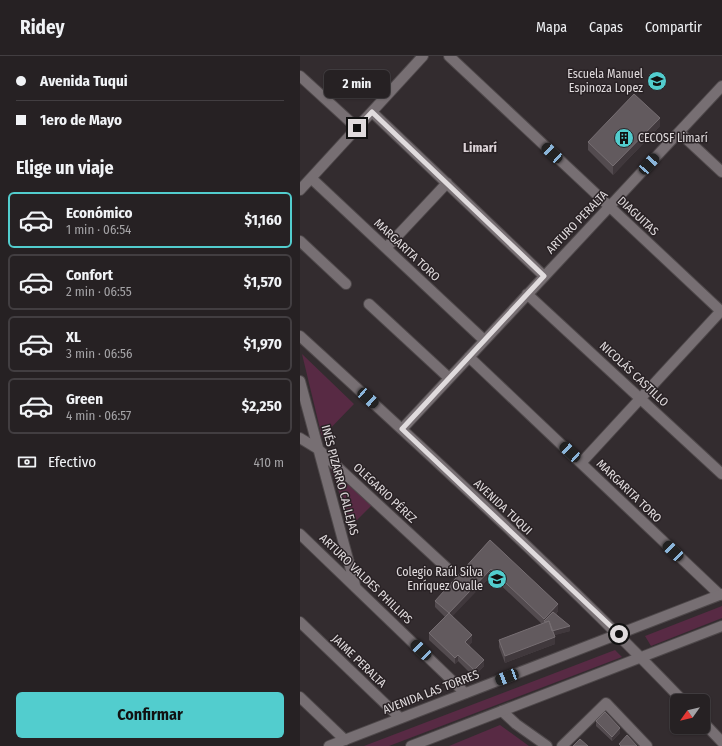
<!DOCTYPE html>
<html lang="es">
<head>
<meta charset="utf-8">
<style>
	body { margin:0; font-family:"Fira Sans Condensed",sans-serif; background:#2e292b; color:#f1f3f6; height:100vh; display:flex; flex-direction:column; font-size:15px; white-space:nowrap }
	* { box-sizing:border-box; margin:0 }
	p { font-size:13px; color:#a4a3a6 }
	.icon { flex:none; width:22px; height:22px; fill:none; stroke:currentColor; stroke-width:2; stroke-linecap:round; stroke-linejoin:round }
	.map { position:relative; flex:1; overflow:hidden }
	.details { display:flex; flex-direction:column; background:#262123; width:300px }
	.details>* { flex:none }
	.hud { display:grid; align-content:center; height:88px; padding:0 16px; background:#262123 }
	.needle { width:26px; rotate:236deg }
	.tools { position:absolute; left:370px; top:638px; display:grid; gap:8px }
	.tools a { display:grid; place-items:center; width:40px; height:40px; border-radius:6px; background:#262123; box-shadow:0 1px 3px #0004,0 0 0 1px #423e41; font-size:20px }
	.end { position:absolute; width:18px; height:18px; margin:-9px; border:5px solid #e0dbdd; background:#111; box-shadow:0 0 0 2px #111 }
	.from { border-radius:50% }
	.bubble { position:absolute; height:28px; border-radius:6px; background:#262123; box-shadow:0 1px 3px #0004,0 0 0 1px #423e41; font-size:13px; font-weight:700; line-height:28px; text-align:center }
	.car { position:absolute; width:12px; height:24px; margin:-12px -6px; border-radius:5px; box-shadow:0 0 3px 1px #0007; background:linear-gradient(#222 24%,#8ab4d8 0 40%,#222 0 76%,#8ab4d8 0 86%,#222 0) }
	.hud b { display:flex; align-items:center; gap:14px; height:38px; font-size:15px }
	.hud b+b { border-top:1px solid #423e41 }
	.hud i { width:10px; height:10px; background:#f1f3f6 }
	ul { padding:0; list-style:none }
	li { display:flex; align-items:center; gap:12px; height:56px; margin:0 8px 6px; padding:0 8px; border:2px solid #423e41; border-radius:6px }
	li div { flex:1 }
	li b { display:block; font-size:15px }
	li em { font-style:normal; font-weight:700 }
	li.current { border-color:#52cdce }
	li>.icon { width:36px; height:36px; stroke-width:1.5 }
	h2 { padding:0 16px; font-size:18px; line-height:48px }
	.pay { display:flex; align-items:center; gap:10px; height:44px; padding:0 16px; font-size:15px }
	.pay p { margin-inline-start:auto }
	.primary-button { display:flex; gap:8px; margin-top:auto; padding:8px 16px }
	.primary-button a { flex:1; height:46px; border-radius:6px; background:#52cdce; color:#111; font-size:16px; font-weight:700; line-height:46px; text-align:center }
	header { display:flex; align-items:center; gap:24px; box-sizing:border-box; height:56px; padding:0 20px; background:#262123; border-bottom:1px solid #423e41 }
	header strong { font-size:19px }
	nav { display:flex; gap:22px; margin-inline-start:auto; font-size:14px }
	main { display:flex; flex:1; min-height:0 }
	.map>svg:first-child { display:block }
	.green { fill:#582a44 }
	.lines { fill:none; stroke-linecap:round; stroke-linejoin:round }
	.minor-casing { stroke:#4e484a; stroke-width:12 }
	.tertiary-casing { stroke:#4e484a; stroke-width:12 }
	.minor { stroke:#776f73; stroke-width:10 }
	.tertiary { stroke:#776f73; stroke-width:10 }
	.wall { fill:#534b4f }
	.shaded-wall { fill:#40383c }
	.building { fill:#625a5e; stroke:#766e72 }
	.route { stroke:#e0dbdd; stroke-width:5 }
	.labels { text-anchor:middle; stroke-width:3; stroke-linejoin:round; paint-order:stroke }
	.poi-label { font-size:12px; fill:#e0dbdd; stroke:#292225; text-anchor:end }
	.street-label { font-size:12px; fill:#e0dbdd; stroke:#292225 }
	.neighbourhood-label { font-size:13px; font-weight:bold; fill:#dcd3d7; stroke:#292225 }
</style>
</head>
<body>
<header>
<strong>Ridey</strong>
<nav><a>Mapa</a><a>Capas</a><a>Compartir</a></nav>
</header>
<main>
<section class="details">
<div class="hud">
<b><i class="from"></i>Avenida Tuqui</b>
<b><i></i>1ero de Mayo</b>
</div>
<h2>Elige un viaje</h2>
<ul>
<li class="current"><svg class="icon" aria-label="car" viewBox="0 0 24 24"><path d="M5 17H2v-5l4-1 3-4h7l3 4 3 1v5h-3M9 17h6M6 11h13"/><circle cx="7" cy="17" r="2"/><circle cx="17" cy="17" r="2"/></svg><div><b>Económico</b><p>1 min · 06:54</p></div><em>$1,160</em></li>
<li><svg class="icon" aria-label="car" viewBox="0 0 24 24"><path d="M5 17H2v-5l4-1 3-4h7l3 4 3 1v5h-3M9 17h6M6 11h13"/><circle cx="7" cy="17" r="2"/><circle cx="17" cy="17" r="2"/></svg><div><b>Confort</b><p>2 min · 06:55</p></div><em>$1,570</em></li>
<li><svg class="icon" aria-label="car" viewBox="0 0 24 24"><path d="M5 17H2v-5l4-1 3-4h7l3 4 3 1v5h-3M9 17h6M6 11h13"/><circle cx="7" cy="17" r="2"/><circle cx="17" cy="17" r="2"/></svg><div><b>XL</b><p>3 min · 06:56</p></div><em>$1,970</em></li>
<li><svg class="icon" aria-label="car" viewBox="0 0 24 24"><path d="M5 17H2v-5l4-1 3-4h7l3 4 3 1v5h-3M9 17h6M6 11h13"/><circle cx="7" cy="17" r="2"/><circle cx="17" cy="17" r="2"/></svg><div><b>Green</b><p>4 min · 06:57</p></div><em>$2,250</em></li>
</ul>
<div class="pay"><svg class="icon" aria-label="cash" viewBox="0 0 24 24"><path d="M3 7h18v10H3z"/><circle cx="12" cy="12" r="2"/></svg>Efectivo<p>410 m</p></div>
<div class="primary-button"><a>Confirmar</a></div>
</section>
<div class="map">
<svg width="422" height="690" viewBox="0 0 422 690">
	<rect width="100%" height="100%" fill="#332c2f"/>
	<path class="green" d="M2 298 54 348 22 381Z
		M29 408 72 449 51 470Z
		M422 550V562L351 590 345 580Z
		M315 594 322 601 89 690H64Z
		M200 669 229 690H149Z"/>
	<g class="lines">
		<g class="minor-casing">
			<path id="minor" d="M149 0 422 256
				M0 20 57 72
				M72 56 244 220
				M379 76 422 116
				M11 122 184 284
				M0 134 123 0
				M0 185 46 228
				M86 192 147 127
				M227 238 422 418
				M69 248 149 322
				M169 301 420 539
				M0 325 55 529
				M102 373 422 30
				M0 382 18 393 149 514
				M281 407 421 255
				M0 478 165 637
				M0 566 100 662
				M0 641 45 684
				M202 655 216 668 247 690
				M262 690 306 647 347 690"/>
		</g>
		<g class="tertiary-casing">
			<path id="tertiary" d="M0 280C130 399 261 518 383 645
				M403 666 422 686
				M29 690 422 538
				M111 690 422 570"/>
		</g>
		<use href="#minor" class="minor"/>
		<use href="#tertiary" class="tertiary"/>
	</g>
	<path class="wall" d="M360 70 313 119 288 94V86Z
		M190 484 258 555 256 558 270 575 254 579 255 588 205 607 199 591V584L242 568 191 520 152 560 172 586 169 589 184 610 174 621 158 605 155 608 129 584V577L145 561 135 551V545Z
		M296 665 320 677 312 685 296 670Z"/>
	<path class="shaded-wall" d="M360 62V70L313 119V110Z
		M191 513V520L149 564V557Z
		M258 548V555L247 567 244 565V570V563Z
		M270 570V575L252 580V575Z
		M172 579V586L165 593V586Z
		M255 581V588L205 607V600Z
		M158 599V605L155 608V602Z
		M184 604V610L174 621V614Z
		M320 672V677L312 685V681Z"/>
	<path class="building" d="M334 38 360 62 313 110 288 86Z
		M190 484 258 548 244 563 191 513 149 557 135 545Z
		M253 556 270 570 252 575 249 565 246 566 244 565Z
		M149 557 172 579 165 586 184 604 174 614 158 599 155 602 129 577Z
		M249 565 255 581 205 600 199 584Z
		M305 656 320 672 312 681 296 665Z
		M327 679 337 690H321L319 688Z
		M280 683 288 690H273Z"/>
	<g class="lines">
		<path class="route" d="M57 72 72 56 244 220 102 373 319 578"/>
	</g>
	<defs>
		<g id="school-disc" transform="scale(1)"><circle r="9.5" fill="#52cdce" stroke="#292225"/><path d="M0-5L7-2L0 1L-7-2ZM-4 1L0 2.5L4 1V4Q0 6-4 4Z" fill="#111"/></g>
		<g id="building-disc" transform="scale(1)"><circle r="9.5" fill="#52cdce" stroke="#292225"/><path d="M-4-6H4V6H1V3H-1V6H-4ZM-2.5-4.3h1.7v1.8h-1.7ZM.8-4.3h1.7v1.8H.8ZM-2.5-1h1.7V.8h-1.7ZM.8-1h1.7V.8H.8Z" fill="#111"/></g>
	</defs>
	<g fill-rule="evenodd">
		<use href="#school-disc" x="357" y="25"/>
		<use href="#building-disc" x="324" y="82"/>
		<use href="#school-disc" x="197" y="523"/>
	</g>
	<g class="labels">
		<g class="poi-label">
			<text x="343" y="22">Escuela Manuel<tspan x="343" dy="14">Espinoza Lopez</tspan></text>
			<text x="338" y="86" text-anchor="start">CECOSF Limarí</text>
			<text x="183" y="520">Colegio Raúl Silva<tspan x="183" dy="14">Enríquez Ovalle</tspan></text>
		</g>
		<g class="street-label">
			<text transform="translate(338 160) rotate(43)" y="4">DIAGUITAS</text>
			<text transform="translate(277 166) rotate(-46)" y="4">ARTURO PERALTA</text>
			<text transform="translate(107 194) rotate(43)" y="4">MARGARITA TORO</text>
			<text transform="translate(334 318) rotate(43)" y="4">NICOLÁS CASTILLO</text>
			<text transform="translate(40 424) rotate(75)" y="4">INÉS PIZARRO CALLEJAS</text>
			<text transform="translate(329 435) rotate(44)" y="4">MARGARITA TORO</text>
			<text transform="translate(85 437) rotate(43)" y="4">OLEGARIO PÉREZ</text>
			<text transform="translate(203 451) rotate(43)" y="4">AVENIDA TUQUI</text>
			<text transform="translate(66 523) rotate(44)" y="4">ARTURO VALDES PHILLIPS</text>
			<text transform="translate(59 605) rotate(44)" y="4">JAIME PERALTA</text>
			<text transform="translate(131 636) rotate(-21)" y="4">AVENIDA LAS TORRES</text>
		</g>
		<g class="neighbourhood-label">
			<text x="180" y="96">Limarí</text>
		</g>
	</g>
</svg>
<div class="tools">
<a><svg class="needle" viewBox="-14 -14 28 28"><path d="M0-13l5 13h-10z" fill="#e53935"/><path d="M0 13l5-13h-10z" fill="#a4a3a6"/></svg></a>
</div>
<i class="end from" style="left:319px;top:578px"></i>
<i class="end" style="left:57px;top:72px"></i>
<div class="bubble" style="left:24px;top:14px;width:66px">2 min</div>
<i class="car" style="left:252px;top:97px;rotate:313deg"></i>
<i class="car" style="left:349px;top:108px;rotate:42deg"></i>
<i class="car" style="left:68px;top:342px;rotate:132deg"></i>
<i class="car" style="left:270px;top:396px;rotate:313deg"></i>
<i class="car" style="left:373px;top:495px;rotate:314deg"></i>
<i class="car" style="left:121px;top:594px;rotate:314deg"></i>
<i class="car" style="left:207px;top:621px;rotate:249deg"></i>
</div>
</main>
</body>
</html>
